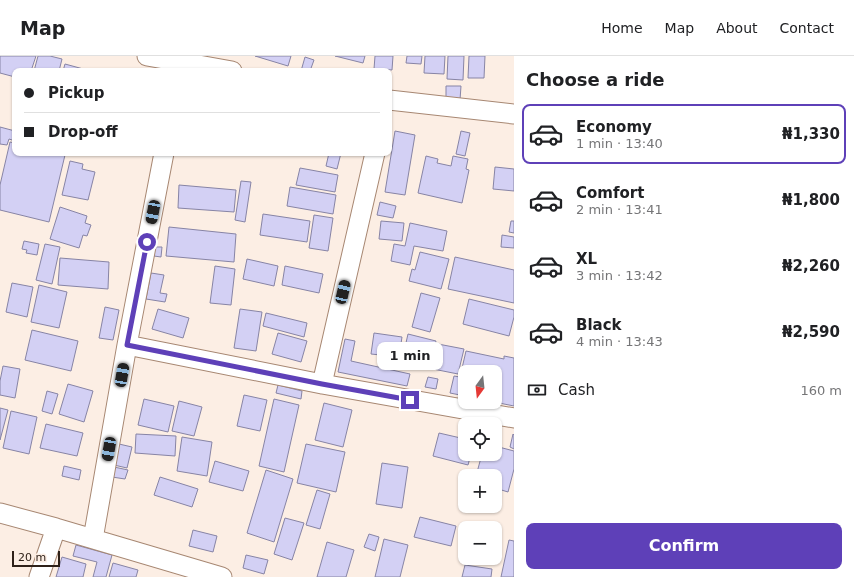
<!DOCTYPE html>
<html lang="en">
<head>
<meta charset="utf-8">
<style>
	body { margin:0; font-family:"DejaVu Sans",sans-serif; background:#f6f6f6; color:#202124; height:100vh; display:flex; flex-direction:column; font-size:15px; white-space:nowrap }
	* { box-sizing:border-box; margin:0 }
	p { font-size:13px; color:#757577 }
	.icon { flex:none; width:22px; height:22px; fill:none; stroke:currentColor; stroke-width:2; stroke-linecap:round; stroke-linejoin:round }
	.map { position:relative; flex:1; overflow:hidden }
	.panel { display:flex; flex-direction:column; background:#fff; width:340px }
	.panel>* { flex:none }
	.hud { position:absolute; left:12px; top:12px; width:380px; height:88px; border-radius:8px; box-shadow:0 1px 3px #0004; display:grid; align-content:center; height:88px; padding:0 12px; background:#fff }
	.needle { width:26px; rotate:195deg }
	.controls { position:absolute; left:458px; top:309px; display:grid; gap:8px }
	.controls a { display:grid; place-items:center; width:44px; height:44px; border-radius:8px; background:#fff; box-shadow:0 1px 3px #0004; font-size:20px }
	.scale { position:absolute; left:12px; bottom:10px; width:48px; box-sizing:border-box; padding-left:4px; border:2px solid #2e2119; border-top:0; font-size:11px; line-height:14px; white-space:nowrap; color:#2e2119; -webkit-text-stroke:3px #fceee4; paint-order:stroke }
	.end { position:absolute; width:18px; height:18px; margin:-9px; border:5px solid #5e40b8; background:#fff; box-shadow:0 0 0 2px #fff }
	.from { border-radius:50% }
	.bubble { position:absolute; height:28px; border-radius:8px; background:#fff; box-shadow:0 1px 3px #0004; font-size:13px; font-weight:700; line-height:28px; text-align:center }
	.car { position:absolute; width:12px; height:24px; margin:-12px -6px; border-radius:5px; box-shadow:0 0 3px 1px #0007; background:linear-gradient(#222 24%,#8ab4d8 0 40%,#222 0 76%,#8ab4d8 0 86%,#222 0) }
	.hud b { display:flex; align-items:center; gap:14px; height:38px; font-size:15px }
	.hud b+b { border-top:1px solid #e0e0e0 }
	.hud i { width:10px; height:10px; background:#202124 }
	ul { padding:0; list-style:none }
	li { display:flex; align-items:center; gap:12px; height:60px; margin:0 8px 6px; padding:0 4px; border:2px solid transparent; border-radius:8px }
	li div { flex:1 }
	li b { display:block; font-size:15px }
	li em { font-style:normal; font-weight:700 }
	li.active { border-color:#5e40b8 }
	li>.icon { width:36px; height:36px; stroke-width:1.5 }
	h2 { padding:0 12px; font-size:18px; line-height:48px }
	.pay { display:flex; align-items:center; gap:10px; height:44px; padding:0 12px; font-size:15px }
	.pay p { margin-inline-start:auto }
	.action { display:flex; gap:8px; margin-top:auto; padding:8px 12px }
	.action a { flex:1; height:46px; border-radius:8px; background:#5e40b8; color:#fff; font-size:16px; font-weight:700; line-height:46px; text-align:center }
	header { display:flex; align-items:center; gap:24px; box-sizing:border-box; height:56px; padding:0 20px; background:#fff; border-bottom:1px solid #e0e0e0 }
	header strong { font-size:19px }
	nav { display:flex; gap:22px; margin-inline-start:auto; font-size:14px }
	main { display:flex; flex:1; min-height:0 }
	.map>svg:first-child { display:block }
	.building { fill:#d3d0f4; stroke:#8784a5 }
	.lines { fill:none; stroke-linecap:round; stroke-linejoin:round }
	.minor-casing { stroke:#a78772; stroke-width:21 }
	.minor { stroke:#fff; stroke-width:19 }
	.route { stroke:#5e40b8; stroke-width:5 }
</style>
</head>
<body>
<header>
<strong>Map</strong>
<nav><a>Home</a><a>Map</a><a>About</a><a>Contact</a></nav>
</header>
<main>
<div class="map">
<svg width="514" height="521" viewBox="0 0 514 521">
	<rect width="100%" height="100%" fill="#fceee4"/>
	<path class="building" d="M0 0H36L31 15H15V21L0 17Z
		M38 0H50L62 3 59 15H34Z
		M255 0H291L288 10Z
		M335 0H365L363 7Z
		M375 0H393L392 14 374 13Z
		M407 0H422L421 8 406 7Z
		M425 0H445L444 18 424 17Z
		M448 0H464L463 24 447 23Z
		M469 0H485L484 22H468Z
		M305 1 314 4 310 15H301Z
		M65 8 87 14V15H63Z
		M446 30H461L460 44 446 43Z
		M0 71 15 75V85L9 83 7 89 0 88Z
		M395 75 415 79 405 139 385 136Z
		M461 75 470 77 465 100 456 98Z
		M10 86 15 87V97H58L65 99 49 166 0 154V129Z
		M329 97H341L337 113 326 110Z
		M426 100 438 103 437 107 451 110 453 100 468 103 466 113 469 114 462 147 418 137Z
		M70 105 83 108 82 113 95 116 88 144 62 139Z
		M495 111 514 113V135L493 133Z
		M300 112 338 119 335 136 296 129Z
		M241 125 251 126 245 166 235 164Z
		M179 129 236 134 234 156 178 152Z
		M290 131 336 139 333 158 287 150Z
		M380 146 396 150 393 162 377 159Z
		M60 151 87 160 85 167 91 169 87 180 83 179 79 192 50 183Z
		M263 158 310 165 307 186 260 179Z
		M314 159 333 162 328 195 309 192Z
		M381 165 404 167 402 185 379 183Z
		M511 165H514V177L509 176Z
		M410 167 447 175 443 195 414 190 410 209 391 205 394 188 405 190Z
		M169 171 236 178 234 206 166 200Z
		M502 179 514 181V192L501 191Z
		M24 185 39 188 37 199 26 197 27 194 22 193Z
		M45 188 60 191 52 228 36 224Z
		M155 191H162L161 201 154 200Z
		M420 196 449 203 441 233 409 225 412 213 415 214Z
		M455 201 514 214V247L448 233Z
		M60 202 109 206 108 233 58 229Z
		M247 203 278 210 274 230 243 223Z
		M215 210 235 213 231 249 210 247Z
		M285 210 323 218 319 237 282 229Z
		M151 217 164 219 160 237 167 238 165 246 146 243Z
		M12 227 33 231 27 261 6 256Z
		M39 229 67 236 59 272 31 266Z
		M421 237 440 242 430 276 412 271Z
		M469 243 514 254V261L509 280 463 268Z
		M105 251 119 254 113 284 99 282Z
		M158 253 189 262 183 282 152 273Z
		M240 253 262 256 256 295 234 292Z
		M266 257 307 267 304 281 263 270Z
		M32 274 78 285 71 315 25 304Z
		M278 277 307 285 301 306 272 298Z
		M374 277 402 281 399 301 371 298Z
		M408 278 436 285 430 307 403 300Z
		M345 283 355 285 351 305 410 318 407 330 338 316Z
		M438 288 464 293 458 318 433 313Z
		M466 295 504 303V300L514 302V350L494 346 495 316H465V340L450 337 454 320 460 321Z
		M3 310 20 313 15 342 0 339V325Z
		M428 321 438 323 436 333 425 331Z
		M68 328 93 335 84 366 59 358Z
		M278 329 302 335 301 343 276 337Z
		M47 335 58 338 52 358 42 355Z
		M244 339 267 344 260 375 237 370Z
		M144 343 174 350 168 376 138 369Z
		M274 343 299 349 284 416 259 410Z
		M179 345 202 351 194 380 172 375Z
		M324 347 352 354 343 391 315 384Z
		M0 352 8 354 0 384Z
		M11 355 37 361 29 398 3 392Z
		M46 368 83 377 77 400 40 392Z
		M439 377 465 383V398H471L468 409 433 400Z
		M136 378 176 380 175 400 135 397Z
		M513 378 514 379V393L510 391Z
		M182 381 212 386 207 420 177 415Z
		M119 388 132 391 127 412 114 409Z
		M306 388 345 396 336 436 297 427Z
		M495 390 514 395V413L508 436 495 432V420H476L482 398H495Z
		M215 405 249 415 243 435 209 426Z
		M382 407 408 411 402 452 376 448Z
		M64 410 81 414 79 424 62 420Z
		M114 411 128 414 125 423 112 421Z
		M266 414 293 423 274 486 247 477Z
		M160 421 198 433 192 451 154 439Z
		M317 434 330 438 320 473 306 469Z
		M420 461 456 470 451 490 414 481Z
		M285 462 304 467 292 504 274 498Z
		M193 474 217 480 213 496 189 490Z
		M369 478 379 481 375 495 364 491Z
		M384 483 408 489 400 521H375Z
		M509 484 514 485V521H501Z
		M327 486 354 494 346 521H317Z
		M76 489 112 499 106 521H93L97 506 73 500Z
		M246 499 268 504 264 518 243 512Z
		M62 501 86 508 83 521H56Z
		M113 507 138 514 136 521H109Z
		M465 509 492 513 491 521H462Z"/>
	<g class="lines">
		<g class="minor-casing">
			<path id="minor" d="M147 0 232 15
				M389 44 514 58
				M127 289 322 328 514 362
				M322 328 375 97
				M0 457 56 472 222 521
				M93 483 127 289 164 97
				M39 521 56 472"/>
		</g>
		<use href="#minor" class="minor"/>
	</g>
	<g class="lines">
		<path class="route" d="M147 186 127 289 322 328 410 344"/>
	</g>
</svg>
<div class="controls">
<a><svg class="needle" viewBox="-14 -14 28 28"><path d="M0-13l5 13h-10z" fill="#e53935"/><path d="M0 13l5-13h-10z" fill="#757577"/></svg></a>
<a><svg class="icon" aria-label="locate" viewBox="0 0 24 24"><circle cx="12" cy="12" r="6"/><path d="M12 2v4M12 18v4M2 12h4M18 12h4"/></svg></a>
<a>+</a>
<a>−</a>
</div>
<div class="scale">20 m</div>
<i class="end from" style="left:147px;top:186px"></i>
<i class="end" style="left:410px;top:344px"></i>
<div class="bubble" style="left:377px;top:286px;width:66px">1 min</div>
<i class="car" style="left:153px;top:156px;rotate:191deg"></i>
<i class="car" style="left:343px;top:236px;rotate:13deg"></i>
<i class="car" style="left:122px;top:319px;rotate:10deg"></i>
<i class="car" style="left:109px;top:393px;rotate:190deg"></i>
<div class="hud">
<b><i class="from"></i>Pickup</b>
<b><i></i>Drop-off</b>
</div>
</div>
<section class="panel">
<h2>Choose a ride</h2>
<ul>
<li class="active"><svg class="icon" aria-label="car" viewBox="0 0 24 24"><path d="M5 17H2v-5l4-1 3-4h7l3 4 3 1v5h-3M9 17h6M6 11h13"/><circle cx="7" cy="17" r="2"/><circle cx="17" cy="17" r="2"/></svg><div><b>Economy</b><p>1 min · 13:40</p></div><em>₦1,330</em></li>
<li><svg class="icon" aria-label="car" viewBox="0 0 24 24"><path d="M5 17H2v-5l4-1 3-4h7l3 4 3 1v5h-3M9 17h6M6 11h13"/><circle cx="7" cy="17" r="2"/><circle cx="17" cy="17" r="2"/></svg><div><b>Comfort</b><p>2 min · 13:41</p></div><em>₦1,800</em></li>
<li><svg class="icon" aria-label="car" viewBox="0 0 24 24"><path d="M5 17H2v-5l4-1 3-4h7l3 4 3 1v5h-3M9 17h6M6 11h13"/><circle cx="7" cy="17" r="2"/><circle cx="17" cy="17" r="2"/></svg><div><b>XL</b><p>3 min · 13:42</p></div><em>₦2,260</em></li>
<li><svg class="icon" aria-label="car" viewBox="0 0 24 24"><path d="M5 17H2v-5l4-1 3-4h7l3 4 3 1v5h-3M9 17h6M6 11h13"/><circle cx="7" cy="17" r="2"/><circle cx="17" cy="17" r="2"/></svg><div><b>Black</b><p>4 min · 13:43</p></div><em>₦2,590</em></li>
</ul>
<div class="pay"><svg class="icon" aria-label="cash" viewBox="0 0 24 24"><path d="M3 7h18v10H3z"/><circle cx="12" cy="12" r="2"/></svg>Cash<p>160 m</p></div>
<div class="action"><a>Confirm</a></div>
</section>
</main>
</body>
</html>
